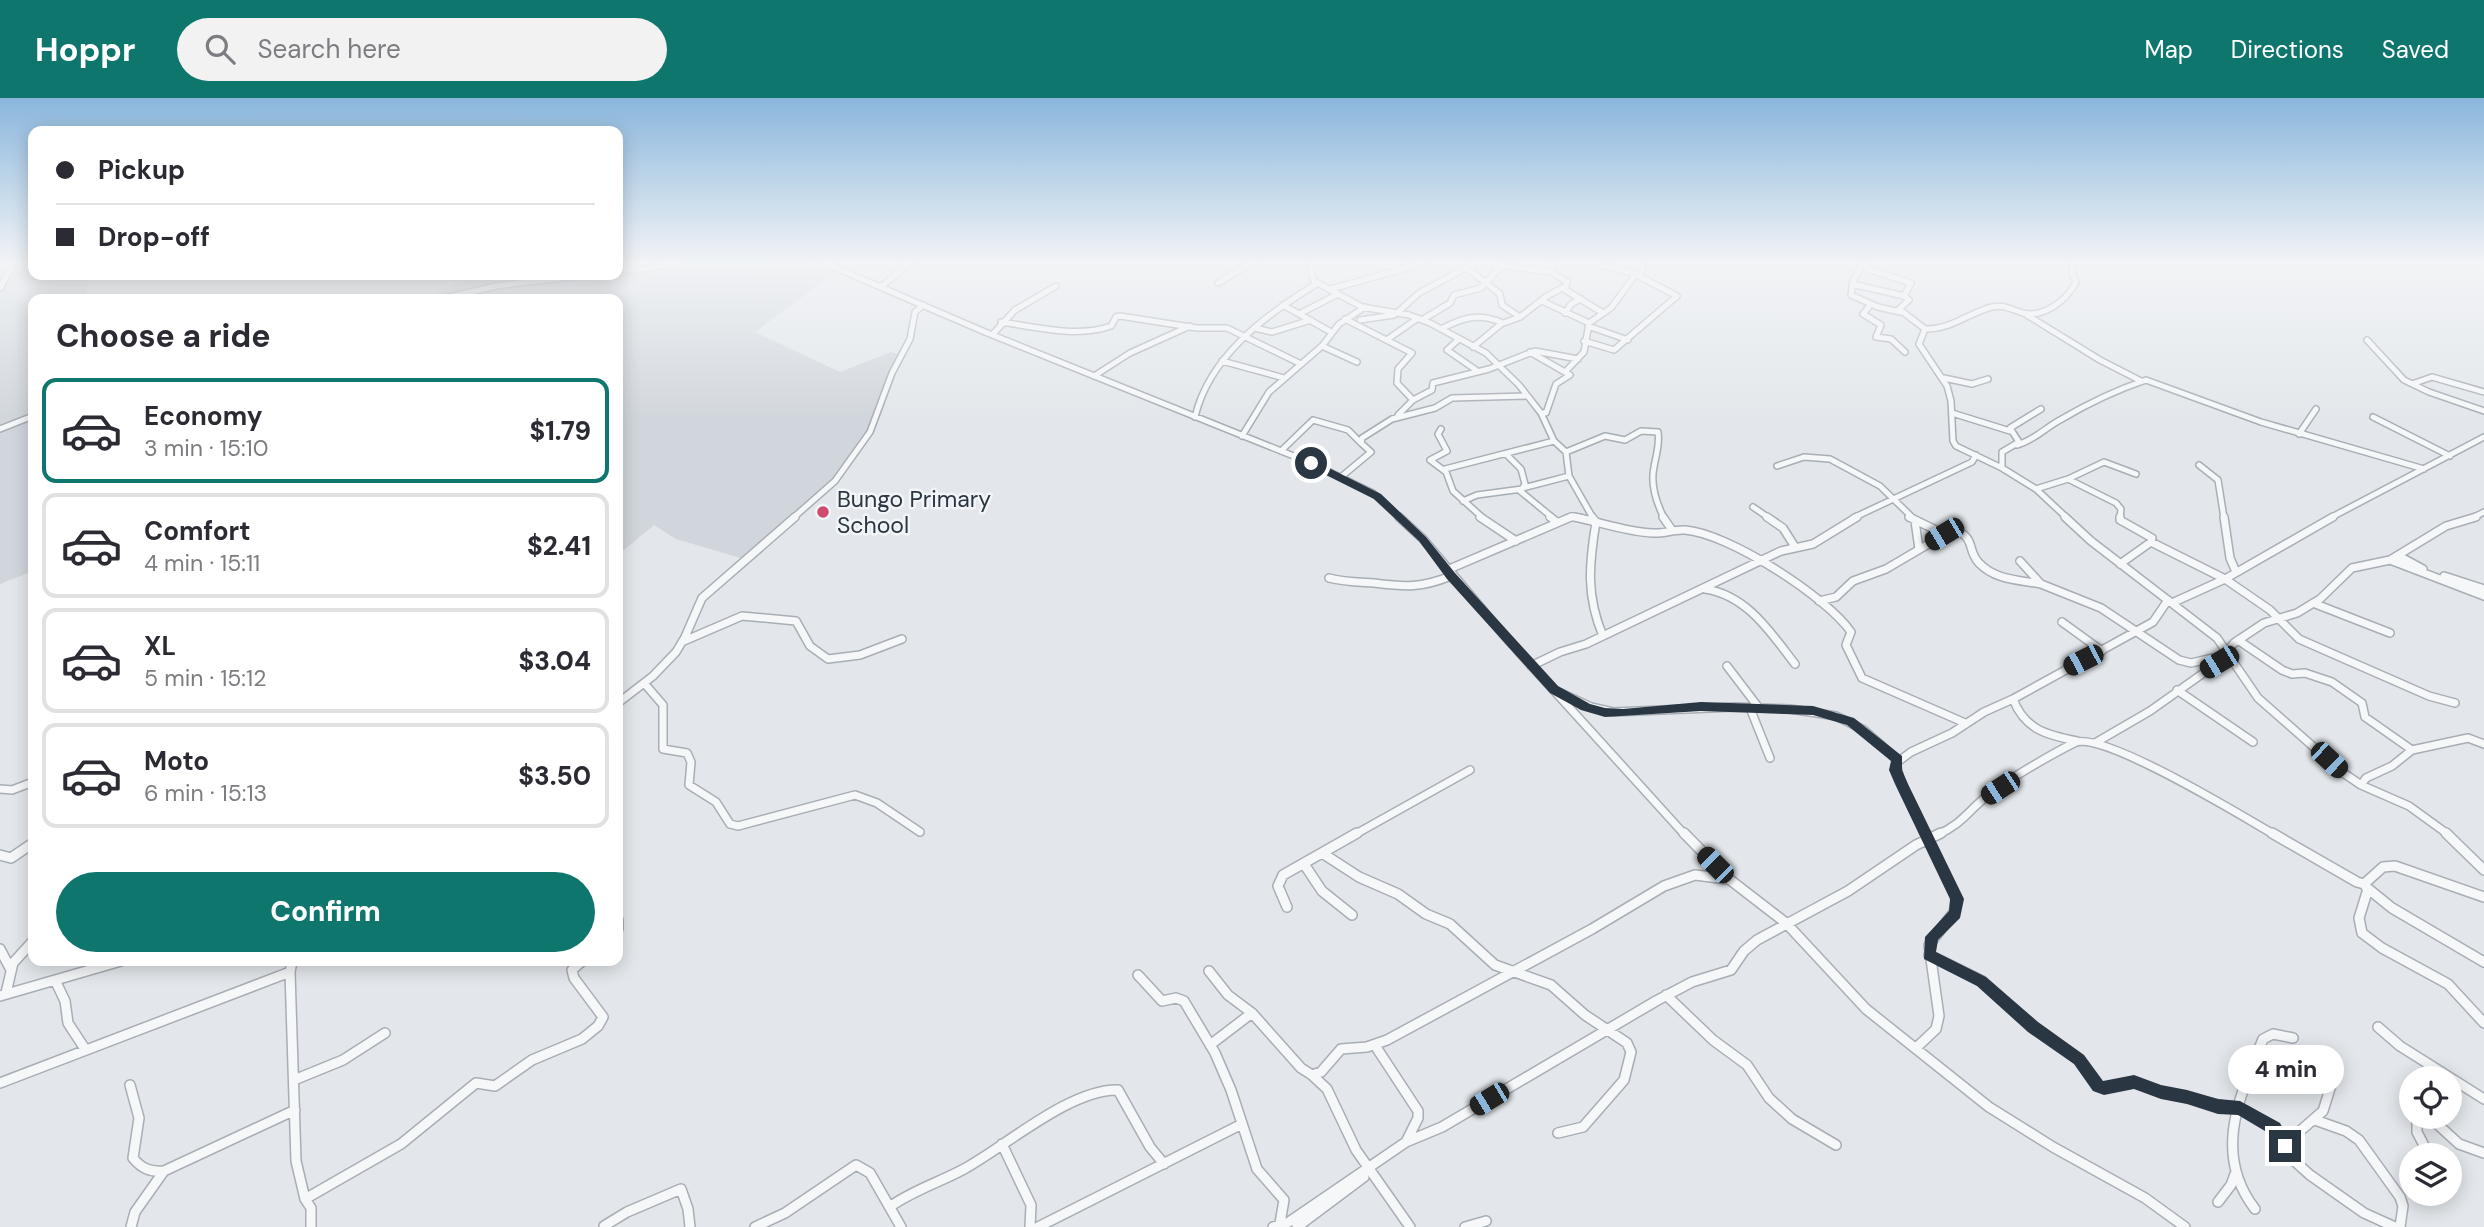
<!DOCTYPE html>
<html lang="en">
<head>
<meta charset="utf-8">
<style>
	body { margin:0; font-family:"DM Sans",sans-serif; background:#f2f2f3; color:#2b2b33; height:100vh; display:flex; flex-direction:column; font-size:26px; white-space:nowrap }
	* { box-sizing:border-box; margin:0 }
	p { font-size:23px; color:#7c7c81 }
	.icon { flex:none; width:38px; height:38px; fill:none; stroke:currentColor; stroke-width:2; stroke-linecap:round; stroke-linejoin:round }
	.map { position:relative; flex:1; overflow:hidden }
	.sheet { position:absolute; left:28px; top:196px; width:595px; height:672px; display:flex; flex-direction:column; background:#fff; border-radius:14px; box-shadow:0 4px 18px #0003 }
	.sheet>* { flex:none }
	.banner { position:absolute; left:28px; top:28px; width:595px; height:154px; border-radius:14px; box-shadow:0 4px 18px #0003; display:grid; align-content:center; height:154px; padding:0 28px; background:#fff }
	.controls { position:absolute; left:2399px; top:968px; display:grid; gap:14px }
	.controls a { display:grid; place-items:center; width:63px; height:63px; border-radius:50%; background:#fff; box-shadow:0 4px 18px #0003; font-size:35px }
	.end { position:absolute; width:32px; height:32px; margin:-16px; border:9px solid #2b3643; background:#fff; box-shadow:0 0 0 4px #fff }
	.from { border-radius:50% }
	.bubble { position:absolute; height:49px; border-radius:24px; background:#fff; box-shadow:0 4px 18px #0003; font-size:23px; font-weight:800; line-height:49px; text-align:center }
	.car { position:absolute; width:21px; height:42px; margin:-21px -10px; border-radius:9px; box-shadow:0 0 5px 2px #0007; background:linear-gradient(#222 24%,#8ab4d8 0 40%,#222 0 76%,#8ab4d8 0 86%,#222 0) }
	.banner b { display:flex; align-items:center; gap:24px; height:66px; font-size:26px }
	.banner b+b { border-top:2px solid #e1e1e2 }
	.banner i { width:18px; height:18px; background:#2b2b33 }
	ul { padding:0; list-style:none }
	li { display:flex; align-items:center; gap:21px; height:105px; margin:0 14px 10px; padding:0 14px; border:4px solid #e1e1e2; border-radius:14px }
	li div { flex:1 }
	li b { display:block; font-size:26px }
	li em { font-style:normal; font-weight:800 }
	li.current { border-color:#0f766e }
	li>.icon { width:63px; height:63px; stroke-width:1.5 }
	h2 { padding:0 28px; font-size:32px; line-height:84px }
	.primary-button { display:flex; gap:14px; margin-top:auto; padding:14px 28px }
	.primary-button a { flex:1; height:80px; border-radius:42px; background:#0f766e; color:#fff; font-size:28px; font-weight:800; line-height:80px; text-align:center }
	header { display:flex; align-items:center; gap:42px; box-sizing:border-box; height:98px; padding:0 35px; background:#0f766e; color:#fff }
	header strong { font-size:33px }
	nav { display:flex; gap:38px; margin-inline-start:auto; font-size:24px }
	.search { width:490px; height:63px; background:#f2f2f3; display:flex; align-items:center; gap:18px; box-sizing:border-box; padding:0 24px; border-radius:38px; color:#7c7c81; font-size:26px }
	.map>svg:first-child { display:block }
	.built { fill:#d1d6dc }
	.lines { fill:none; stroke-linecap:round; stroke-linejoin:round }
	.minor-far2-casing { stroke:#a8aeb5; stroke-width:8 }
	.minor-far1-casing { stroke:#a8aeb5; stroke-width:10 }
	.minor-casing { stroke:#a8aeb5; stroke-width:12 }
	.minor-far2 { stroke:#f5f7f9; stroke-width:5 }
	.minor-far1 { stroke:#f5f7f9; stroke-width:7 }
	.minor { stroke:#f5f7f9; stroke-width:9 }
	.route { fill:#2b3643 }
	.poi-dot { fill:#cc4b6e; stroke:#f2f5f8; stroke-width:2.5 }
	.labels { text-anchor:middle; stroke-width:5; stroke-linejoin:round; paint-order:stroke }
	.poi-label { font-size:23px; fill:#2b3643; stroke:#f2f5f8; text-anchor:start }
</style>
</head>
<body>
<header>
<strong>Hoppr</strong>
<div class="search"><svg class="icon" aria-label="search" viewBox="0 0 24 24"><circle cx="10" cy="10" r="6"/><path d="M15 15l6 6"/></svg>Search here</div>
<nav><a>Map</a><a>Directions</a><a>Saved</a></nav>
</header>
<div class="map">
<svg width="2484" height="1129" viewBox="0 0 2484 1129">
	<rect width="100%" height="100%" fill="#e3e7eb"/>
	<path class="built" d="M0 164H33V177H89L86 201H33V473L0 486Z
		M666 164H811L834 175 755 234 840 274 891 254 903 257 887 291 881 317 845 373 744 461 676 441 654 427 618 457V201H415H423L475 177H541V180L618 177V168L639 170Z"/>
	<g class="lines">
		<g class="minor-far2-casing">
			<path id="minor-far2" d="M822 164 985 234 1311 365 1373 395 1400 420
				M1475 164 1551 174
				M1863 164 1867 171 1911 185 1904 198 1909 202 1899 211 1925 231 1919 246 1947 288 1951 303 1953 343 1956 348 2002 370 2036 391 2068 381 2116 405 2121 411 2120 420
				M1862 166 1853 183 1851 197 1878 209 1900 214
				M1467 170 1500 196 1502 207 1520 219
				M618 171H642L678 164
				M1640 178 1644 164
				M1316 184 1362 209 1409 217 1430 225 1486 255 1519 287 1541 315 1554 343 1566 354 1569 378 1593 420
				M1218 185 1253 164
				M1852 186 1904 198
				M882 188 911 164
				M0 190 14 164
				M1331 191 1428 164
				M1564 191 1603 215
				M441 201 496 188 587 177
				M1542 203 1589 225
				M1871 206 1863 216 1881 227 1876 239 1891 241 1905 254
				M1283 207 1331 234
				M1397 215 1419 195 1477 164
				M1565 215 1571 206 1581 201
				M1299 216 1338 196
				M2027 217 2100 262 2141 283
				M1345 221 1412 255 1398 271 1397 285 1413 302
				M1360 222 1394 217
				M1422 222 1450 205 1454 197 1481 190 1501 168
				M1001 224C1036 229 1077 240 1111 228L1116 219 1120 218 1197 230H1227L1299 265
				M1588 228 1628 242
				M1255 230 1272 234 1311 222
				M1441 231C1464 219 1478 215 1503 225
				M1925 231C1951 232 1968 215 1992 209 2004 206 2012 212 2023 215 2044 220 2067 202 2076 184L2072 175 2073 164
				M992 237 1015 212 1056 188
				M1388 241 1418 220
				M1459 241 1447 252 1476 272
				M2367 242 2404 282 2429 294 2484 313
				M1584 243 1614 252 1677 198 1633 175 1589 164
				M1322 248 1357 264
				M1473 249 1501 226 1520 219 1547 198 1566 188 1567 184 1551 174 1552 164
				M1530 254 1570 277 1556 286 1546 315H1541
				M1222 263 1284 280
				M1565 274 1584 254 1589 225 1611 210 1636 176
				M1094 278 1130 255 1190 228
				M1944 280 1972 286 1988 281
				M2412 286 2432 279 2484 294
				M1952 315 2010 333
				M1398 317 1413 302 1432 292 1433 285 1489 271 1535 253 1578 261
				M1195 319C1209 259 1265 217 1315 187L1309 164
				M2373 319 2450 358
				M0 331 33 318
				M1441 331 1438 336 1447 353 1430 362 1446 374
				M2299 336 2316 311
				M1242 338 1269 294 1322 248 1339 226 1365 209
				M2017 347C2033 343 2045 330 2060 322 2087 306 2116 292 2146 282L2261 324 2424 371
				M1281 353 1313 322 1348 332 1361 345
				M1566 354 1605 338 1625 342 1641 333 1658 334C1660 347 1656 357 1654 369 1650 387 1656 404 1664 420
				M2199 367 2218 382 2224 420
				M1777 368 1804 359 1830 361 1880 388 1913 420
				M2002 370V354L2019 344 2010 330 2041 311
				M1341 379 1371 354 1361 345 1362 340 1392 321 1435 310 1452 300 1527 298
				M2068 381 2104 364 2136 376
				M1523 390 1569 378
				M2036 391 2067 420
				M1519 392 1553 420
				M1463 403 1477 397 1522 391 1525 386 1521 371 1506 356
				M1753 409 1769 420
				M793 420 835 383 870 334 892 275 910 241 915 214 923 207
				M1483 420 1453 393 1445 371 1554 343
				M1567 420 1572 418 1583 420
				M1853 420 1972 364 1976 357
				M2330 420 2484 339
				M2472 420 2484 414"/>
		</g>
		<g class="minor-far1-casing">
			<path id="minor-far1" d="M1399 419 1423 441 1509 543 1685 737
				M1480 419 1516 443
				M1550 419 1557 424
				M1574 419C1600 424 1627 434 1653 435 1664 436 1674 431 1685 432 1728 435 1827 499 1851 534L1846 547 1862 580 1965 625
				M1592 419 1596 424C1589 466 1586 498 1603 538
				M1663 419 1672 432
				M1767 419 1783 430 1795 449
				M1909 419 1944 436
				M2065 419 2091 443 2217 540 2258 600 2342 674 2361 687 2409 708 2449 737
				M2120 419V422L2152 440 2151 444 2225 481 2270 512 2299 541 2429 598 2455 605
				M2224 419 2230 460 2236 474
				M1915 423 1919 451
				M2399 458 2423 471
				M2390 462 2484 498
				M2020 463 2041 486 2101 510 2179 562 2191 565 2226 557
				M2120 466 2151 444
				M1447 472 1571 419
				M2444 478 2484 491
				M1329 480C1344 484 1358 484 1374 485 1406 489 1421 490 1451 478
				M1705 491C1747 497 1771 535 1795 566
				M1819 503 1836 499 1853 483 1886 471 1954 431C1977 441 1966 451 1979 465 1995 482 2019 482 2041 486
				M2172 505 2225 481 2333 419
				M2313 505 2390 535
				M2062 524 2102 553
				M2238 542 2282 572 2292 576 2305 575 2332 584 2362 605 2365 619 2412 652
				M684 543 742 518 796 523 810 548 828 561 860 557 902 541
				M1531 568 1560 554 1586 546 1781 453 1813 446 1857 419
				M1727 568 1759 610
				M644 585 663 607V651L687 655 691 664 689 687 716 704 730 726 738 728 855 697 877 705 920 734
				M2177 592 2253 644
				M1561 595 1591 609 1613 614 1735 609 1790 611 1836 618 1864 632 1898 662
				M2013 601C2025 632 2047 637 2077 643
				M618 605 653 578 676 554 685 539 702 500 795 419
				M1750 610 1770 660
				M2095 645 2150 613 2219 564 2234 545 2264 525 2297 515 2320 501 2352 470 2390 462 2446 428 2476 419
				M2361 687 2366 680 2392 668 2412 652 2468 640 2484 646
				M0 691 12 692 33 684
				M1354 737 1470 672
				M1926 737 1901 686 1896 665 1911 654 1952 635 1984 614 2013 601 2153 524 2168 502
				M1937 737C1962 726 1967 714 1987 698 2005 683 2052 656 2074 645 2101 631 2245 720 2275 737"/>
		</g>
		<g class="minor-casing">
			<path id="minor" d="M1684 735 1729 781 1786 825 1866 911 1989 1009 2053 1049 2145 1100 2185 1129
				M2272 735 2357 784 2364 786 2383 769 2395 768 2484 799
				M2446 735 2484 772
				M1322 755 1359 779 1398 796 1426 816 1450 826 1495 867 1551 887 1585 917 1627 945 1631 954 1624 982 1583 1029 1558 1035
				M0 757 11 760 33 745
				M1304 766 1322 793 1352 817
				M2366 789 2392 810 2484 864
				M2368 791 2359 820 2362 835 2382 850 2448 886 2484 925
				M1287 809 1278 788 1283 777 1357 735
				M618 822V831
				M0 851 11 872
				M1929 857 1982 883 2033 929 2079 961 2098 988 2104 990 2134 984 2161 994 2246 1013 2275 1031 2291 1060 2310 1077 2364 1115 2395 1129
				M292 863 290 874 296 1063 305 1101 311 1110V1129
				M1209 873 1228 897 1252 915 1301 970 1312 977 1321 974 1341 951 1367 949 1387 942 1592 831 1664 788 1695 777 1727 781
				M1138 877 1162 903 1176 900 1184 903 1215 955 1231 992 1257 1071 1284 1102 1280 1125
				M55 882 65 903 68 925 85 951
				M6 895 13 865 33 843
				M1666 897 1713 942 1747 967 1769 1000 1792 1021 1836 1047
				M0 898 121 863
				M2378 929 2400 948 2484 1001
				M1210 947 1252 915
				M1376 949 1418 1013V1020L1406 1044
				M1916 950 1936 931 1939 918 1929 847 1954 814 1957 801 1925 735
				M1312 977 1327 991 1356 1052 1410 1129
				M294 982 343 962 385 935
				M0 985 290 874
				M130 987 139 1020 133 1060C142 1071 150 1074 164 1073L295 1012
				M2315 1022 2346 1033 2359 1042 2400 1099 2403 1108 2400 1129
				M1002 1046 1031 1107 1030 1129
				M2284 1047 2323 1013 2333 981
				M2429 1057 2417 1034V1023L2435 1024 2459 1046 2484 1055
				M305 1101 401 1046 476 985 495 988 532 962 582 941 598 928 603 919 574 880 572 872 582 863
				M2218 1104 2231 1087 2235 1076
				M891 1108C914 1092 940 1084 964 1071 1006 1048 1070 991 1118 992L1150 1049 1164 1066
				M2255 1111C2212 1055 2240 998 2263 941L2273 936 2293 940
				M604 1128 627 1114 681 1091 688 1111 690 1129
				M131 1129 135 1114 164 1073
				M755 1129 785 1115 856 1067 870 1075 901 1129
				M1038 1129 1240 1027
				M1273 1129 1289 1124 1406 1044 1442 1029 1656 903 1692 884 1731 872 1744 853 1757 842 1848 793 1916 747 1941 735
				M1297 1129 1364 1079
				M1465 1129 1486 1123"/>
		</g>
		<use href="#minor-far2" class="minor-far2"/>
		<use href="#minor-far1" class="minor-far1"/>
		<use href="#minor" class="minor"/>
	</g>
	<linearGradient id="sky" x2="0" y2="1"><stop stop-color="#8ab6dc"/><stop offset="0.51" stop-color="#f2f4f6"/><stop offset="1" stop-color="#f2f4f6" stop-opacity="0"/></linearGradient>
	<rect width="2484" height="322" fill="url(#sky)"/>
	<path class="route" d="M1308 363H1315L1381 396 1426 439 1455 475 1558 588 1590 606 1605 610 1623 611 1701 604 1813 608 1854 620 1902 658V672L1908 686 1964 801 1960 820 1938 842 1936 854 1986 879 2038 924 2084 957 2103 983 2134 977 2161 987 2187 992 2218 1001 2240 1003 2280 1025 2292 1048 2290 1053 2285 1055 2279 1053 2270 1036 2238 1017 2218 1016 2187 1006 2161 1001 2134 991 2104 997 2093 993 2074 966 2028 934 1977 888 1924 861 1925 839 1949 813 1950 801 1895 686 1889 672 1891 663 1847 627 1813 617 1701 613 1605 619 1581 612 1550 595 1447 481 1419 443 1374 401 1308 368Z"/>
	<circle class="poi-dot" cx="823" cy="414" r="7"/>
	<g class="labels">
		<g class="poi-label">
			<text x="837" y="409">Bungo Primary<tspan x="837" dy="26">School</tspan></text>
		</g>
	</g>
</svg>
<div class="controls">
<a><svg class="icon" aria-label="locate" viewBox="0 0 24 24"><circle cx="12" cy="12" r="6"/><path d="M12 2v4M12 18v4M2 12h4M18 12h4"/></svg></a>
<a><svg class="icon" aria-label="layers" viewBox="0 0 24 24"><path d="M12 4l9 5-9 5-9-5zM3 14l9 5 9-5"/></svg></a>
</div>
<i class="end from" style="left:1311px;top:365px"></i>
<i class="end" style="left:2285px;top:1048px"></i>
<div class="bubble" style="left:2228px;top:947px;width:116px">4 min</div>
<i class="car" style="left:1944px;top:436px;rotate:239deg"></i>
<i class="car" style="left:2083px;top:562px;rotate:243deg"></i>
<i class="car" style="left:2219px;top:564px;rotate:239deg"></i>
<i class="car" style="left:2329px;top:662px;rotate:133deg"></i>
<i class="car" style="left:2000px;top:690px;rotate:237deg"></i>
<i class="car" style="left:1715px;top:767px;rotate:315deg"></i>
<i class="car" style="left:1489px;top:1001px;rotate:239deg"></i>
<div class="banner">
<b><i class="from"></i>Pickup</b>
<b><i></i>Drop-off</b>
</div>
<section class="sheet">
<h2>Choose a ride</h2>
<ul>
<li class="current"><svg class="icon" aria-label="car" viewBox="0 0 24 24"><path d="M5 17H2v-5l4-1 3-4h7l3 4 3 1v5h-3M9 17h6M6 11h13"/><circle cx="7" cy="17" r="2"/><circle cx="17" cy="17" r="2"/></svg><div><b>Economy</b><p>3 min · 15:10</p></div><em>$1.79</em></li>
<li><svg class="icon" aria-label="car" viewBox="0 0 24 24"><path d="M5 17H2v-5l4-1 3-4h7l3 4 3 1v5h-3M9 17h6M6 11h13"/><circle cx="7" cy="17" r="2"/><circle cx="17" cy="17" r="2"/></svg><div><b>Comfort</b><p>4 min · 15:11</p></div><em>$2.41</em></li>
<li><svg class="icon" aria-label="car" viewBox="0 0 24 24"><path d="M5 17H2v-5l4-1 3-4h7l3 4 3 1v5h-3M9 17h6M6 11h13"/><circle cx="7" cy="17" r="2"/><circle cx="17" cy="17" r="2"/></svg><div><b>XL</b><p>5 min · 15:12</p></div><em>$3.04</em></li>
<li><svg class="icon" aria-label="car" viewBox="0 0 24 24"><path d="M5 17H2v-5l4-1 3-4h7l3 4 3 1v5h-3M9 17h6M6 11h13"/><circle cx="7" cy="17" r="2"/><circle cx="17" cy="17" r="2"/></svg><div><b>Moto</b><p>6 min · 15:13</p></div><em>$3.50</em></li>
</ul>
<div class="primary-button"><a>Confirm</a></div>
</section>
</div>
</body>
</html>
